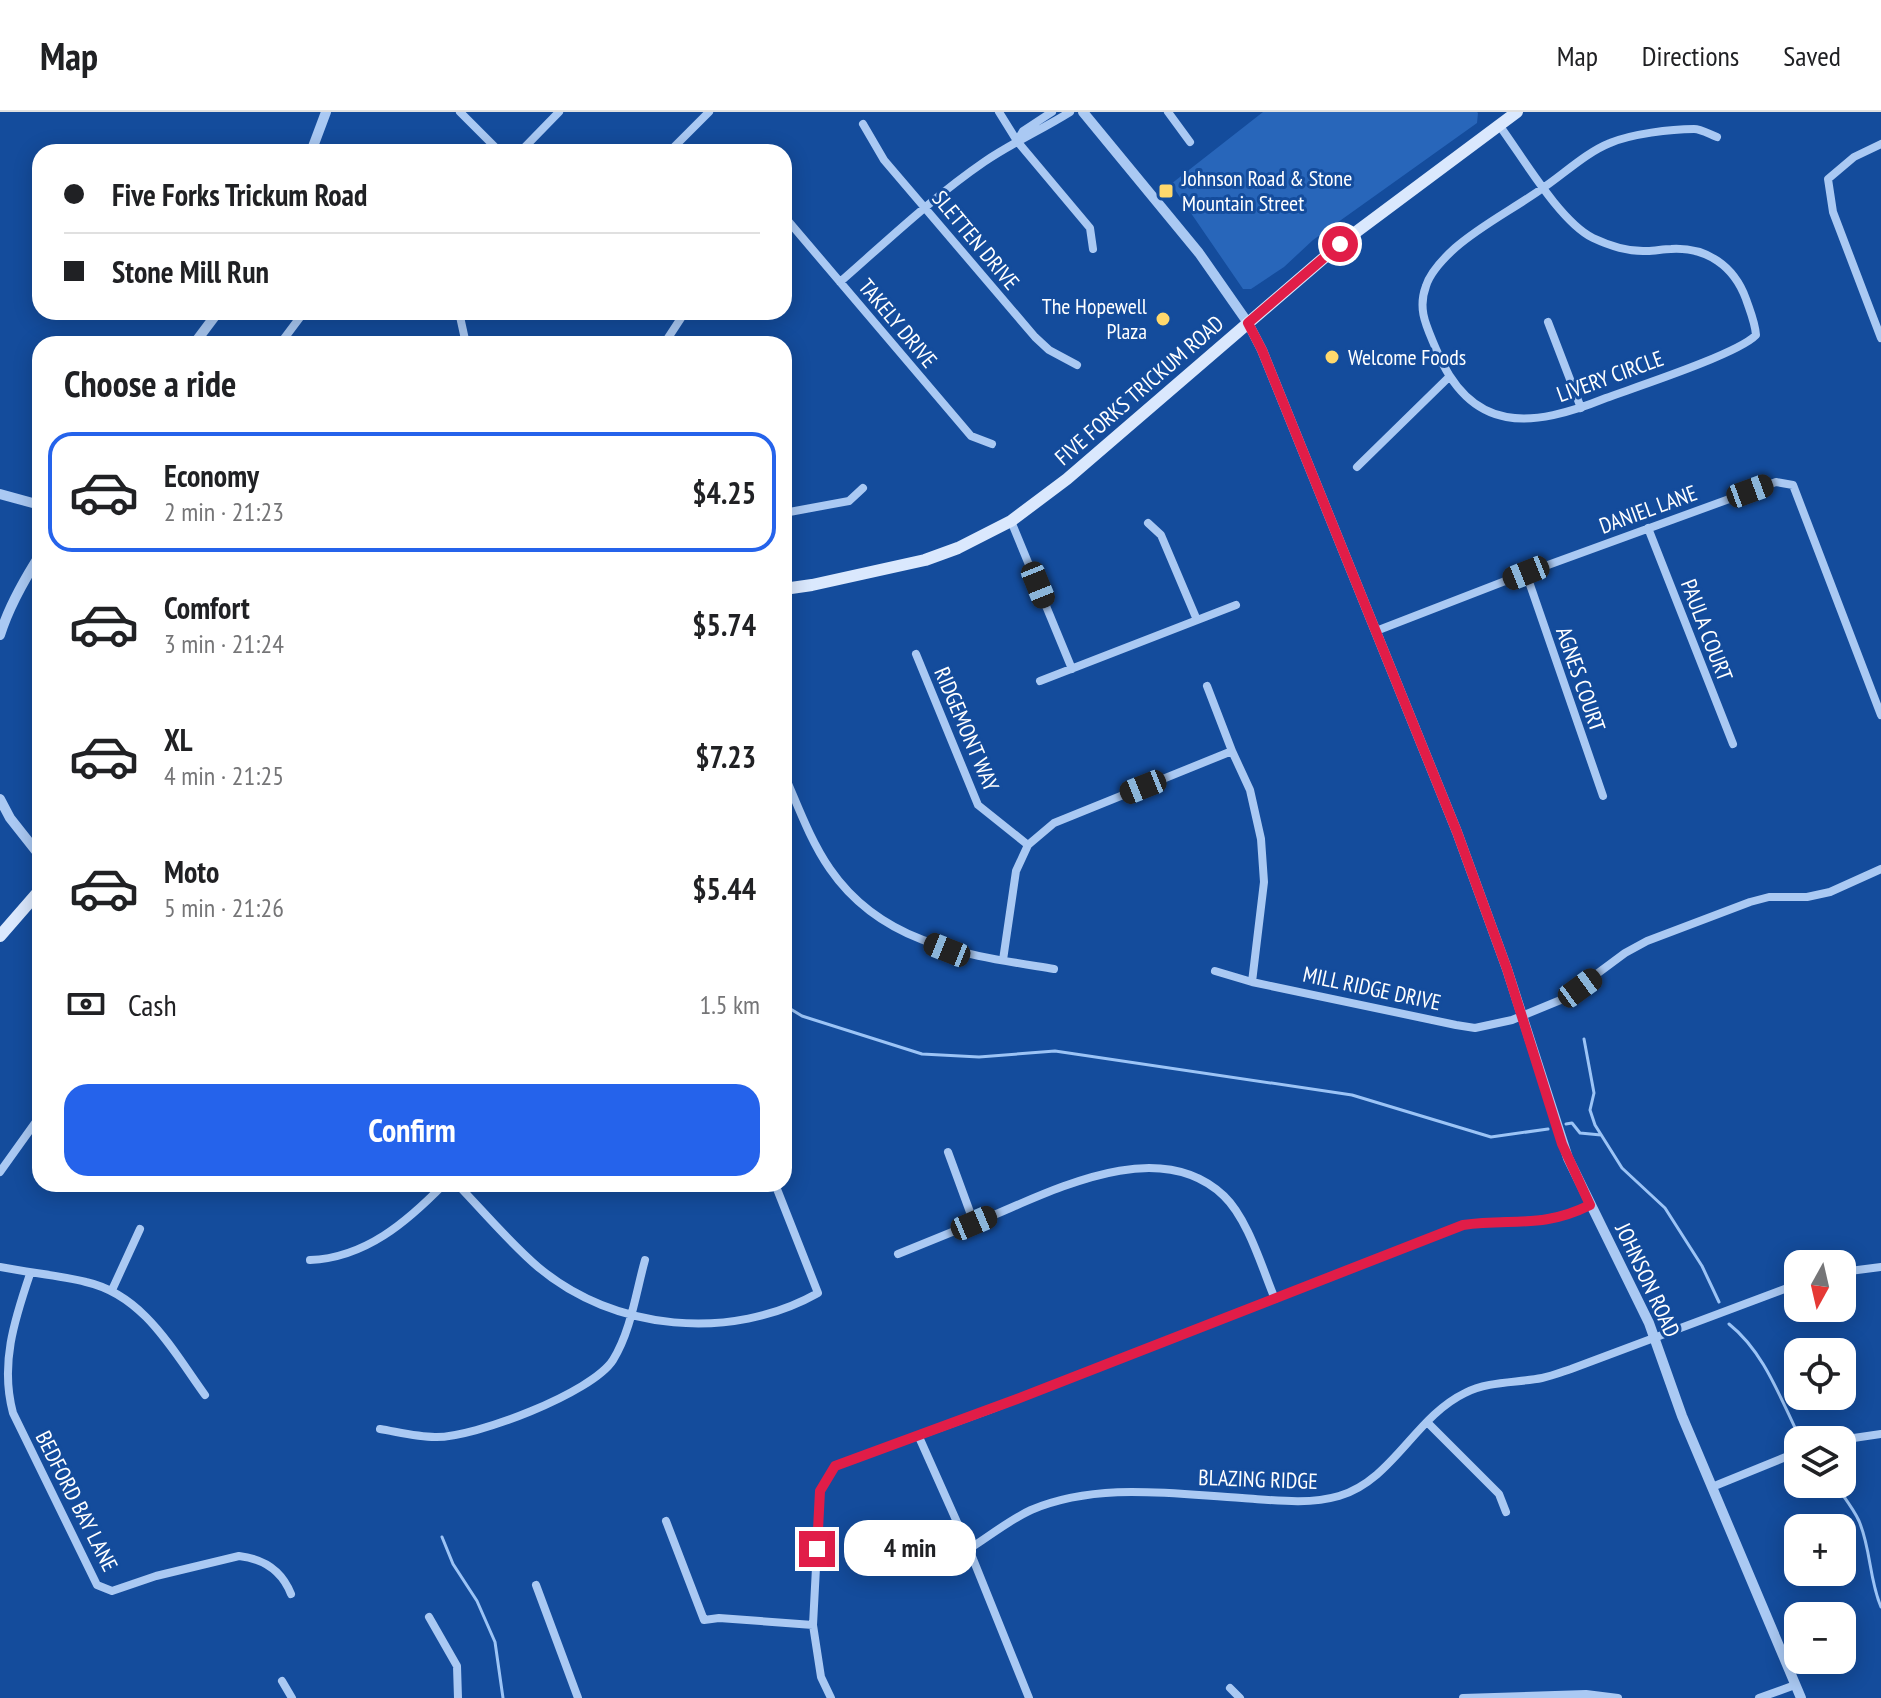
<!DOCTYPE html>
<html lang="en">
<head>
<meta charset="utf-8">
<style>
	body { margin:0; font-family:"PT Sans Narrow",sans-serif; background:#f6f6f6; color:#202124; height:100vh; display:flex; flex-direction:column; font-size:30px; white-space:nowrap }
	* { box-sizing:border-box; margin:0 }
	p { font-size:26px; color:#757577 }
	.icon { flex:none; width:44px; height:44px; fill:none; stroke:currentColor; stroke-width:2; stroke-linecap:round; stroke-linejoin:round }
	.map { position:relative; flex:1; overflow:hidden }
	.drawer { position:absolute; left:32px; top:224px; width:760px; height:856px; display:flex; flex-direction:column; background:#fff; border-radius:24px; box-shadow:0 4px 20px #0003 }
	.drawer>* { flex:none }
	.guide { position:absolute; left:32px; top:32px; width:760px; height:176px; border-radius:24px; box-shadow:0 4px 20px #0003; display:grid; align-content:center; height:176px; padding:0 32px; background:#fff }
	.needle { width:52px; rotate:188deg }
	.fabs { position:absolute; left:1784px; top:1138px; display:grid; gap:16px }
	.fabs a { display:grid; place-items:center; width:72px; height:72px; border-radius:16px; background:#fff; box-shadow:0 4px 20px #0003; font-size:40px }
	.end { position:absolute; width:36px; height:36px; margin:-18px; border:10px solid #e11d48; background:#fff; box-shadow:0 0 0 4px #fff }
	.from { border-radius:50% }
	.bubble { position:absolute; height:56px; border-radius:24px; background:#fff; box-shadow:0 4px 20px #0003; font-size:26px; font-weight:800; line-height:56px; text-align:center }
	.car { position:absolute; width:24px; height:48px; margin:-24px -12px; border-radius:10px; box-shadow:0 0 6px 2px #0007; background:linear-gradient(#222 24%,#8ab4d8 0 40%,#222 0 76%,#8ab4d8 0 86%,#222 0) }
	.guide b { display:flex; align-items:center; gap:28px; height:76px; font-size:30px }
	.guide b+b { border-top:2px solid #e0e0e0 }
	.guide i { width:20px; height:20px; background:#202124 }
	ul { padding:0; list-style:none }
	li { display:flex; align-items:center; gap:24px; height:120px; margin:0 16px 12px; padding:0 16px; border:4px solid transparent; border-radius:24px }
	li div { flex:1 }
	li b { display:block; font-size:30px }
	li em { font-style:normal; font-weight:800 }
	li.selected { border-color:#2563eb }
	li>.icon { width:72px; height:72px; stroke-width:1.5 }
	h2 { padding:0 32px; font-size:36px; line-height:96px }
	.pay { display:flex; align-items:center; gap:20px; height:88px; padding:0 32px; font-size:30px }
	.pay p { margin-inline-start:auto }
	.primary-button { display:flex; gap:16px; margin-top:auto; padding:16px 32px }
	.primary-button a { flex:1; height:92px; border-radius:24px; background:#2563eb; color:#fff; font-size:32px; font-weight:800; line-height:92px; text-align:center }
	header { display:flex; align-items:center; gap:48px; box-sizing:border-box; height:112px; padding:0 40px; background:#fff; border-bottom:2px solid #e0e0e0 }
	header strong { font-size:38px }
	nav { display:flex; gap:44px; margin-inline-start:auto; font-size:28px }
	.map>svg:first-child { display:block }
	.green { fill:#2866ba }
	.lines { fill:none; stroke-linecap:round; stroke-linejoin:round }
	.stream { stroke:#9cc4f6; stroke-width:3 }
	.minor { stroke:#aac9f3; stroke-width:8 }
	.tertiary { stroke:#aac9f3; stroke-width:10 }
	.secondary { stroke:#dae8fd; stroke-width:12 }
	.route { stroke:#e11d48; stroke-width:10 }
	.poi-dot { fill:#ffd86c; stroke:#144c9c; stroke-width:3 }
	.labels { text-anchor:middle; stroke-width:6; stroke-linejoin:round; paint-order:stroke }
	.poi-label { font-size:22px; fill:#fff; stroke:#144c9c; text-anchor:start }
	.street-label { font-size:22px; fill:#fff; stroke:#144c9c }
</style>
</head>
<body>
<header>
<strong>Map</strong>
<nav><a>Map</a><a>Directions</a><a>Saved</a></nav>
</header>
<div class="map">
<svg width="1881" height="1586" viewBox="0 0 1881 1586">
	<rect width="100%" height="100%" fill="#144c9c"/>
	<path class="green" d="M1263 0H1477L1478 1 1477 11 1313 128 1284 155 1251 177H1243L1171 72Z"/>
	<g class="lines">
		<path class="stream" d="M784 893 802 904 922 942 979 945 1055 939 1352 983 1491 1025 1548 1017
			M1584 927 1594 981 1590 998 1595 1013 1622 1056 1665 1096 1702 1154 1719 1190
			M1566 1012 1572 1011 1580 1021 1601 1023
			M1729 1212C1763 1239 1779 1283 1798 1322V1328
			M1835 1372C1843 1384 1853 1396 1859 1409 1871 1437 1869 1467 1881 1495
			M442 1425 453 1452 477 1489 495 1530 503 1586"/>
		<path class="minor" d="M460 0 500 40
			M999 0 1017 29 1090 116 1093 137
			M1168 0 1190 30
			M863 12 884 48 1035 225 1049 238 1077 253
			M1499 13C1522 44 1560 110 1593 126 1610 134 1628 140 1647 139 1655 139 1663 137 1671 137 1707 135 1734 154 1746 187 1750 199 1755 210 1756 223 1738 242 1636 275 1606 286 1532 316 1471 323 1436 237 1427 215 1417 198 1426 174 1430 161 1444 146 1455 136 1480 114 1513 97 1540 78 1563 63 1585 41 1610 31 1631 22 1671 17 1694 17 1701 17 1709 22 1717 25
			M1017 29 1023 19 1052 0
			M1881 32 1854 45 1828 67 1833 100 1881 226
			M520 40 559 0
			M669 40 709 0
			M784 104 971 324 992 332
			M840 170C887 129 933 85 984 50 1012 31 1041 18 1070 0
			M459 200 466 232
			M1548 210 1581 296
			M280 232 304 200
			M664 232 685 200
			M1357 355 1449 265
			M784 401 849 389 863 376
			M1011 409 1072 557
			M1148 411 1161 423 1197 508
			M1648 416 1733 632
			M1526 461 1603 684
			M1376 519 1526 461 1776 370 1793 373 1881 603
			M916 542 978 693 1028 733
			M1040 569 1236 493
			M1207 574 1232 639 1250 678 1261 727 1264 770 1252 870
			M784 662C798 694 810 728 830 757 883 834 969 843 1054 857
			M1003 848 1016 759 1028 733 1054 711 1232 639
			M1215 859 1252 870 1456 913 1475 916 1512 908 1563 887 1625 841 1647 829 1750 790 1769 785H1807L1830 780 1881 757
			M948 1040 974 1111
			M0 1060 40 1004
			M457 1072C484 1100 509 1130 538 1155 614 1219 731 1230 818 1181L775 1072
			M898 1142C930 1129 962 1116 994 1103 1060 1075 1161 1024 1224 1084 1248 1107 1262 1156 1275 1187
			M310 1148C365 1146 407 1110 444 1072
			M0 1155C29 1161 58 1163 86 1170 144 1183 173 1239 205 1283
			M1842 1160 1881 1155
			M30 1162C14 1209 0 1253 13 1301L97 1473 112 1479 156 1464 239 1444C265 1447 282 1459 291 1482
			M112 1178 140 1117
			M1427 1310 1499 1382 1506 1400
			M380 1317C398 1320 417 1325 435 1325 474 1326 592 1281 613 1248 631 1219 636 1180 645 1148
			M919 1325 969 1437 1029 1586
			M1840 1328 1881 1322
			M1712 1375 1798 1340
			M666 1409 704 1508 719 1506 813 1513
			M969 1437C990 1424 1009 1408 1031 1398 1098 1370 1171 1382 1242 1386 1273 1388 1308 1393 1339 1384 1393 1368 1415 1305 1465 1281 1488 1269 1517 1271 1542 1266 1552 1264 1562 1260 1571 1257L1798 1172
			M536 1473 578 1586
			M429 1505 457 1554 458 1586
			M282 1569 292 1586
			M1230 1576 1240 1586
			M831 1586 821 1565 813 1513 820 1379 835 1354 989 1298 1463 1113C1513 1106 1541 1116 1590 1093
			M1463 1586 1586 1582 1618 1586
			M1759 1586 1795 1573"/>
		<path class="tertiary" d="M1083 0 1199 141 1248 211 1262 238 1457 720 1507 857 1568 1046 1649 1211 1682 1304 1801 1586
			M311 40 326 0
			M194 232 218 200
			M0 382 40 393
			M0 523C9 494 24 468 40 443
			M0 687 10 706 40 744"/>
		<path class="secondary" d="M784 477 812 473 925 448 958 436 1011 409 1067 367 1340 132 1517 0
			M0 824 40 778"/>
	</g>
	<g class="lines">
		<path class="route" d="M817 1437 820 1379 835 1354 1017 1287 1463 1113C1512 1106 1542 1117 1590 1093L1562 1032 1507 857 1457 720 1262 238 1248 211 1340 132"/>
	</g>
	<g class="poi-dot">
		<rect x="1158" y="71" width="16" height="16" rx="4"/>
		<circle cx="1163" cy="207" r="8"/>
		<circle cx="1332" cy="245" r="8"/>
	</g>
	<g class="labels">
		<g class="poi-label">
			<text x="1182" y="74">Johnson Road &amp; Stone<tspan x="1182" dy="25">Mountain Street</tspan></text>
			<text x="1147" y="202" text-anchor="end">The Hopewell<tspan x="1147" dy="25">Plaza</tspan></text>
			<text x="1348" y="253">Welcome Foods</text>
		</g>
		<g class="street-label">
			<text transform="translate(976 128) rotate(50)" y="8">SLETTEN DRIVE</text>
			<text transform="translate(898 211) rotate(50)" y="8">TAKELY DRIVE</text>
			<text transform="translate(1610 264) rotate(-20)" y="8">LIVERY CIRCLE</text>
			<text transform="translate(1139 278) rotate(-41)" y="8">FIVE FORKS TRICKUM ROAD</text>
			<text transform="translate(1648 397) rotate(-20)" y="8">DANIEL LANE</text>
			<text transform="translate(1707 518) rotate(69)" y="8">PAULA COURT</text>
			<text transform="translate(1581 567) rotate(71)" y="8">AGNES COURT</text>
			<text transform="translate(967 617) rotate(67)" y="8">RIDGEMONT WAY</text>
			<text transform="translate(1372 876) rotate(12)" y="8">MILL RIDGE DRIVE</text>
			<text transform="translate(1648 1168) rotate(65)" y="8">JOHNSON ROAD</text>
			<text transform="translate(1258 1367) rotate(2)" y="8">BLAZING RIDGE</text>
			<text transform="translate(77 1389) rotate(63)" y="8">BEDFORD BAY LANE</text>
		</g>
	</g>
</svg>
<div class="fabs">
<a><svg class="needle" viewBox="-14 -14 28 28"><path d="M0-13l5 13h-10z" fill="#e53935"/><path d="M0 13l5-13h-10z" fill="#757577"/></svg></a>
<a><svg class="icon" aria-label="locate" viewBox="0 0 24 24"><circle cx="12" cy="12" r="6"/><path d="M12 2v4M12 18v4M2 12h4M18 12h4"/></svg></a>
<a><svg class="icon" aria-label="layers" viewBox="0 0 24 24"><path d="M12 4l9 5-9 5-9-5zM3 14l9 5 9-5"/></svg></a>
<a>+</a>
<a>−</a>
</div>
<i class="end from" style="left:1340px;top:132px"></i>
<i class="end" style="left:817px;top:1437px"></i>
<div class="bubble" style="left:844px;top:1408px;width:132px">4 min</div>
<i class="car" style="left:1750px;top:379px;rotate:70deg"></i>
<i class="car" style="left:1526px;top:461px;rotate:248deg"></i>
<i class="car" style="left:1038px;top:473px;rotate:158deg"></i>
<i class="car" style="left:1143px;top:675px;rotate:248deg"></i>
<i class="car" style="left:947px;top:838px;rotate:292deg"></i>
<i class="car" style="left:1580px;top:876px;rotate:54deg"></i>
<i class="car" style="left:974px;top:1111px;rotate:67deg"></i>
<div class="guide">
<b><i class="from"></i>Five Forks Trickum Road</b>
<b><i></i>Stone Mill Run</b>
</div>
<section class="drawer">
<h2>Choose a ride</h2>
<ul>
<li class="selected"><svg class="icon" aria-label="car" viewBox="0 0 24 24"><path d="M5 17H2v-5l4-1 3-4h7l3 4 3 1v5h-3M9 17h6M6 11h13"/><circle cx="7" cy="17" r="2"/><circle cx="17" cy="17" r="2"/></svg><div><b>Economy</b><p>2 min · 21:23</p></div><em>$4.25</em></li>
<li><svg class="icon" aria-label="car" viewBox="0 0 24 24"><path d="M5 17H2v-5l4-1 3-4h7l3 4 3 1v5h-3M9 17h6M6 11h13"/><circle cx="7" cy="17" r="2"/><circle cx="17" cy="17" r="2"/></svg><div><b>Comfort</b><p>3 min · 21:24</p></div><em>$5.74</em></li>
<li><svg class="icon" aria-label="car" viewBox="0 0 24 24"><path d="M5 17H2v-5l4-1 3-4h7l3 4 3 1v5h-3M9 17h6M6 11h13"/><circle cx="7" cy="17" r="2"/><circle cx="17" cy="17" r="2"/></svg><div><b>XL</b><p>4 min · 21:25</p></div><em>$7.23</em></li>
<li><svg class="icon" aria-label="car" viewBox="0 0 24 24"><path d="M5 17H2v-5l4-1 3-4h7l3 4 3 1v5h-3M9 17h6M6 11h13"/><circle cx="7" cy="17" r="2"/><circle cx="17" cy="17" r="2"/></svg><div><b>Moto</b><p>5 min · 21:26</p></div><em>$5.44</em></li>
</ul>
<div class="pay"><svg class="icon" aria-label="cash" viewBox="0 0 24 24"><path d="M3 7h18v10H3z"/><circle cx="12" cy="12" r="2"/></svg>Cash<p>1.5 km</p></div>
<div class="primary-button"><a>Confirm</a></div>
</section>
</div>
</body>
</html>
